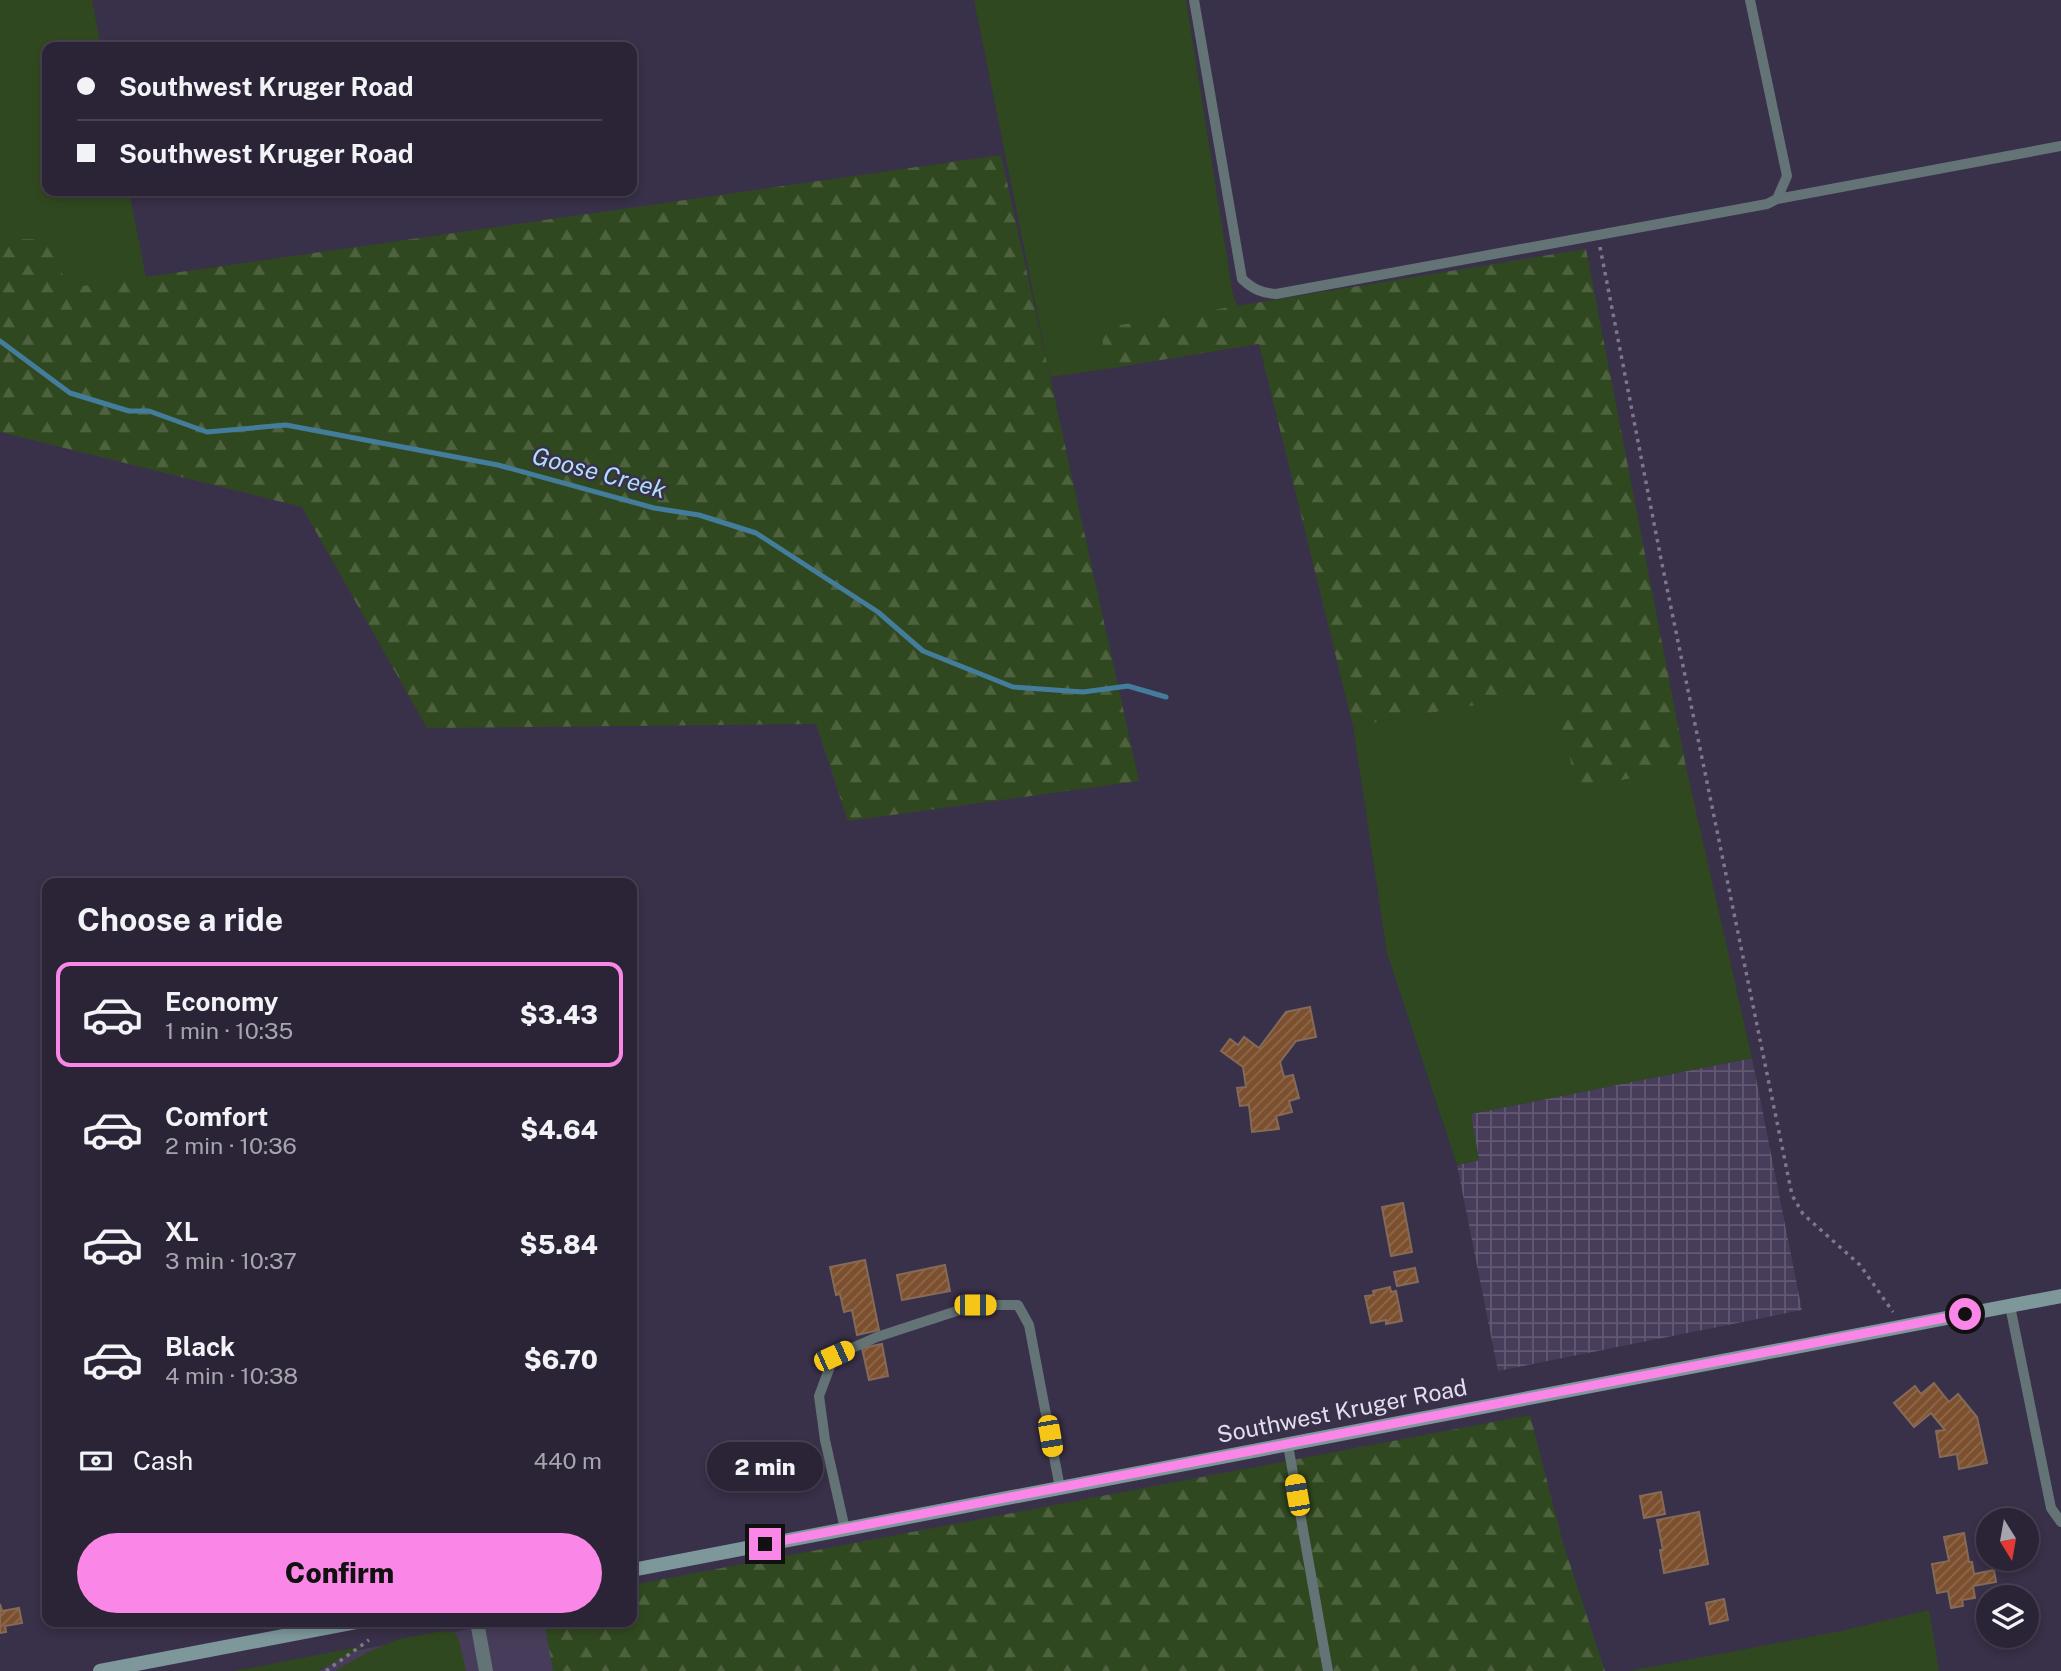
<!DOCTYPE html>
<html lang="en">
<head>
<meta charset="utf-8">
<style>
	body { margin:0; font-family:"Public Sans",sans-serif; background:#332c3f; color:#f1f3f6; height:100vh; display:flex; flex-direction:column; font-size:26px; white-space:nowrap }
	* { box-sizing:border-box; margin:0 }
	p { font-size:23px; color:#a6a4ad }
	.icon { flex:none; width:38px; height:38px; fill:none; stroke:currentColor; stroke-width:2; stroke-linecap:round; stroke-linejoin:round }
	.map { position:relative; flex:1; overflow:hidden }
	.details { position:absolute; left:42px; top:878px; width:595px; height:749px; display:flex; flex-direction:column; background:#2b2437; border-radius:14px; box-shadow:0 4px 10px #0003,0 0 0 2px #474152 }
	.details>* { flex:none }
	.top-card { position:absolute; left:42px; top:42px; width:595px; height:154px; border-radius:14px; box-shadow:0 4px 10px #0003,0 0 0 2px #474152; display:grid; align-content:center; height:154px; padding:0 35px; background:#2b2437 }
	.needle { width:46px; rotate:169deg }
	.tools { position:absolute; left:1976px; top:1508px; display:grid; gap:14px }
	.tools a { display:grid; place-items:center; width:63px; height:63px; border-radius:50%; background:#2b2437; box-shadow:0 4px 10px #0003,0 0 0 2px #474152; font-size:35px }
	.end { position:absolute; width:32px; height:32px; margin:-16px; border:9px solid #fa87e7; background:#111; box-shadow:0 0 0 4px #111 }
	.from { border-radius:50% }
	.bubble { position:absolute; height:49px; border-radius:24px; background:#2b2437; box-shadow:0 4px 10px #0003,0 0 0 2px #474152; font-size:23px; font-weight:800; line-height:49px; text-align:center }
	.car { position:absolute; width:21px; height:42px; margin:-21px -10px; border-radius:9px; box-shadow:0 0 5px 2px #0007; background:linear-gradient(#f5c518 24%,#345 0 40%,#f5c518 0 76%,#345 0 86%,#f5c518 0) }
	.top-card b { display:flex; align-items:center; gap:24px; height:66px; font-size:26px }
	.top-card b+b { border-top:2px solid #474152 }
	.top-card i { width:18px; height:18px; background:#f1f3f6 }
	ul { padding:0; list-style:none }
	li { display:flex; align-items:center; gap:21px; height:105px; margin:0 14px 10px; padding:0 21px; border:4px solid transparent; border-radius:14px }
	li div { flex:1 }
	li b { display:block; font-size:26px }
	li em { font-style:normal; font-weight:800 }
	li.active { border-color:#fa87e7 }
	li>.icon { width:63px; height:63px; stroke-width:1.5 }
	h2 { padding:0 35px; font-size:32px; line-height:84px }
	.pay { display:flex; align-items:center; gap:18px; height:77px; padding:0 35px; font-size:26px }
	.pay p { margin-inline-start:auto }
	.button { display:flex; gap:14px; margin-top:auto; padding:14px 35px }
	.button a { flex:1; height:80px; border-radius:42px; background:#fa87e7; color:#111; font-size:28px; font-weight:800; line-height:80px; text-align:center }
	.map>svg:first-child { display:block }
	.built { fill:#473c59 }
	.industrial { fill:url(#industrial-grid) }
	.grass { fill:#30481f }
	.forest { fill:url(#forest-firs) }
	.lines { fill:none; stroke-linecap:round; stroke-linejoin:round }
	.stream { stroke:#447d9c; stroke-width:5 }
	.building { fill:url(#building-hatch); stroke:#846a57; stroke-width:2 }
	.path { stroke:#7e778c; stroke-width:3.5; stroke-dasharray:3.5 5; stroke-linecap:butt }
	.lane { stroke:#647476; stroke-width:10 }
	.street { stroke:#647476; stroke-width:14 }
	.secondary { stroke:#7d979b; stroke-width:14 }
	.route { stroke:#fa87e7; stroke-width:9 }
	.labels { text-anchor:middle; stroke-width:5; stroke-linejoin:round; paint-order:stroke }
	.street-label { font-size:23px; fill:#e3deee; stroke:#393049 }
	.water-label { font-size:24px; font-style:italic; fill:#aedffb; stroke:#393049 }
</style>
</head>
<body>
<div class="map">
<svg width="2061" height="1671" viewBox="0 0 2061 1671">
	<defs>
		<pattern id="industrial-grid" width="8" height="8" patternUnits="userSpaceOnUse" patternTransform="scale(1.75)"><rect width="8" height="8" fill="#473c59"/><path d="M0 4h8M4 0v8" fill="none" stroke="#615871"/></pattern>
		<pattern id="forest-firs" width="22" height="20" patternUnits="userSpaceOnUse" patternTransform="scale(1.75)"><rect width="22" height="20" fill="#30481f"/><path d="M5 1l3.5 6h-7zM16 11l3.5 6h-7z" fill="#4e6240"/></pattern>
		<pattern id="building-hatch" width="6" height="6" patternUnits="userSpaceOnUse" patternTransform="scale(1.75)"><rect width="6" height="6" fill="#7c502e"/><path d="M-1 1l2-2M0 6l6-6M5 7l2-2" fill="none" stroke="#8e694d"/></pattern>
	</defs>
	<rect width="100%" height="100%" fill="#393049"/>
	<path class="built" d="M506 1622H546L556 1671H247Z"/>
	<path class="industrial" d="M1752 1058 1802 1310 1498 1371 1457 1165 1479 1160 1470 1114Z"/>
	<path class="grass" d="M0 0H92L101 47H47V191H129L146 277 67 288 48 239H0Z
		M974 0H1186L1233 295 1238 306 1102 328 1106 369 1050 377Z
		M1552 692 1578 789 1686 767 1752 1058 1471 1114 1479 1160 1457 1165 1387 953 1353 726Z
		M1929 1610 1939 1671H1629L1841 1631Z
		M443 1631 453 1632 458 1636 466 1671H335L370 1651 399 1639Z
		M364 1646 319 1671H234Z"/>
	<path class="forest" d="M1001 155 1139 781 848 821 816 724 427 728 302 507 0 432V239H48L68 288Z
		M1586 249 1686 767 1578 789 1552 692 1353 726 1259 344 1106 369 1101 328Z
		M1530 1415 1563 1543 1605 1671H553L544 1622H632V1585Z"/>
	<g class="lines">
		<path class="stream" d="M0 341 70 393 129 411H149L207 432 286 425 498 465 654 508 699 515 756 533 878 612 923 651 1013 687 1083 692 1128 686 1166 697"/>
	</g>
	<path class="building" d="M1310 1007 1316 1037 1296 1041 1280 1062 1284 1077 1293 1075 1299 1098 1289 1101 1292 1112 1276 1116 1279 1129 1252 1132 1249 1105 1240 1106 1237 1088 1246 1087 1243 1067 1221 1051 1230 1039 1238 1045 1244 1037 1259 1048 1286 1012Z
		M1403 1203 1412 1252 1391 1256 1382 1207Z
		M865 1260 879 1330 857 1335 852 1310 844 1312 840 1294 836 1295 830 1267Z
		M945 1265 950 1291 902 1300 897 1275Z
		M1415 1268 1418 1282 1397 1286 1394 1272Z
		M1390 1287 1391 1292 1396 1291 1402 1321 1386 1324V1320L1371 1323 1365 1296 1374 1295 1373 1291Z
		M882 1344 888 1376 869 1380 862 1348Z
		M1934 1383 1949 1402 1958 1394 1977 1417 1987 1463 1959 1469 1957 1454 1940 1457 1936 1431 1945 1430 1931 1413 1914 1427 1894 1403 1915 1386 1921 1394Z
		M1661 1492 1665 1514 1644 1518 1640 1496Z
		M1699 1512 1708 1564 1664 1573 1660 1550H1663L1657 1520Z
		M1964 1533 1969 1562H1972L1974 1574 1994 1570 1996 1582 1973 1586 1975 1598 1962 1600 1963 1606 1951 1608 1948 1591 1937 1593 1932 1564 1949 1561 1944 1537Z
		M1724 1599 1728 1620 1710 1624 1706 1603Z
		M0 1604 2 1611 19 1608 22 1623 5 1626 6 1632 0 1633Z"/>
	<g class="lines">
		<path class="path" d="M1600 247 1661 559 1792 1195 1803 1214 1860 1265 1893 1312
			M326 1671 369 1640"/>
		<path class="lane" d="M1194 0 1242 279C1253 289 1261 293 1276 294L1767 204 1777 199 1787 176 1750 0
			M1777 199 2061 146
			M2010 1306 2051 1508 2061 1522
			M1288 1445 1328 1671
			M845 1529 825 1440 819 1396 834 1356 877 1337 975 1305H1018L1029 1325 1060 1488"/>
		<path class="street" d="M477 1622 486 1671"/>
		<path class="secondary" d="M632 1570 2061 1296
			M100 1671 356 1622"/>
	</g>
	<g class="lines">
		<path class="route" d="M765 1544 1965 1314"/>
	</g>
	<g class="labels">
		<g class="street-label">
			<text transform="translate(1342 1411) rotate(-11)" y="8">Southwest Kruger Road</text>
		</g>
		<g class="water-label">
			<text transform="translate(599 473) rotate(15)" y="8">Goose Creek</text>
		</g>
	</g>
</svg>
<div class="tools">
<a><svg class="needle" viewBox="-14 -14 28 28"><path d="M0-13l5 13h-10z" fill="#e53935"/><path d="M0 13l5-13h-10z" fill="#a6a4ad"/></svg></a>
<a><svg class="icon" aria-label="layers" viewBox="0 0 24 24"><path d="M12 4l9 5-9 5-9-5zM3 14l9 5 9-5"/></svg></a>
</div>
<i class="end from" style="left:1965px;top:1314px"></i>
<i class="end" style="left:765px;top:1544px"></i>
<div class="bubble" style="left:707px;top:1442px;width:116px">2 min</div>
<i class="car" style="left:975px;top:1305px;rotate:90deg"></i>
<i class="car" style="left:834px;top:1356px;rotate:66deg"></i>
<i class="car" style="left:1050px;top:1436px;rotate:170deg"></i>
<i class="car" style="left:1297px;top:1495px;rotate:350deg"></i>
<div class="top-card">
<b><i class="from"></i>Southwest Kruger Road</b>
<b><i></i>Southwest Kruger Road</b>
</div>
<section class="details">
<h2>Choose a ride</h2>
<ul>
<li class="active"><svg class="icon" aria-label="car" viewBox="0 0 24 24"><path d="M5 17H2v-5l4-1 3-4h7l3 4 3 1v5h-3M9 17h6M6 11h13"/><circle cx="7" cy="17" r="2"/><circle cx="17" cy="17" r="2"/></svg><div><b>Economy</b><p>1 min · 10:35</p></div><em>$3.43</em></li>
<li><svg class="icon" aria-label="car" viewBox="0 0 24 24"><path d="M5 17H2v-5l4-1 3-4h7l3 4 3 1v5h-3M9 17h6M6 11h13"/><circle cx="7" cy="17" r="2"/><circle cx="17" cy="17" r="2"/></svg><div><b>Comfort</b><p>2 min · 10:36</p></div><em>$4.64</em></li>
<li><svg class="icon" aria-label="car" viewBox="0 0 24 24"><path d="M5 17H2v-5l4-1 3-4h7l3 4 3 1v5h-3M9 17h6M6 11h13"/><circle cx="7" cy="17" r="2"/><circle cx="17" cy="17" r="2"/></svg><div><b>XL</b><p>3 min · 10:37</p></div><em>$5.84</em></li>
<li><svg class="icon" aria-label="car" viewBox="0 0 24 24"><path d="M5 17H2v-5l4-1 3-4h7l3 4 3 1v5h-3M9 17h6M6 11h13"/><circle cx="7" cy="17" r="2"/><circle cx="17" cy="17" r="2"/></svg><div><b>Black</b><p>4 min · 10:38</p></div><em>$6.70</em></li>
</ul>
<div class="pay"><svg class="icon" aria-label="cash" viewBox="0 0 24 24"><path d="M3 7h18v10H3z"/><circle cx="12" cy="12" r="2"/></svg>Cash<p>440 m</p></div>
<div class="button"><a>Confirm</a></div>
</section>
</div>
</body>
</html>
